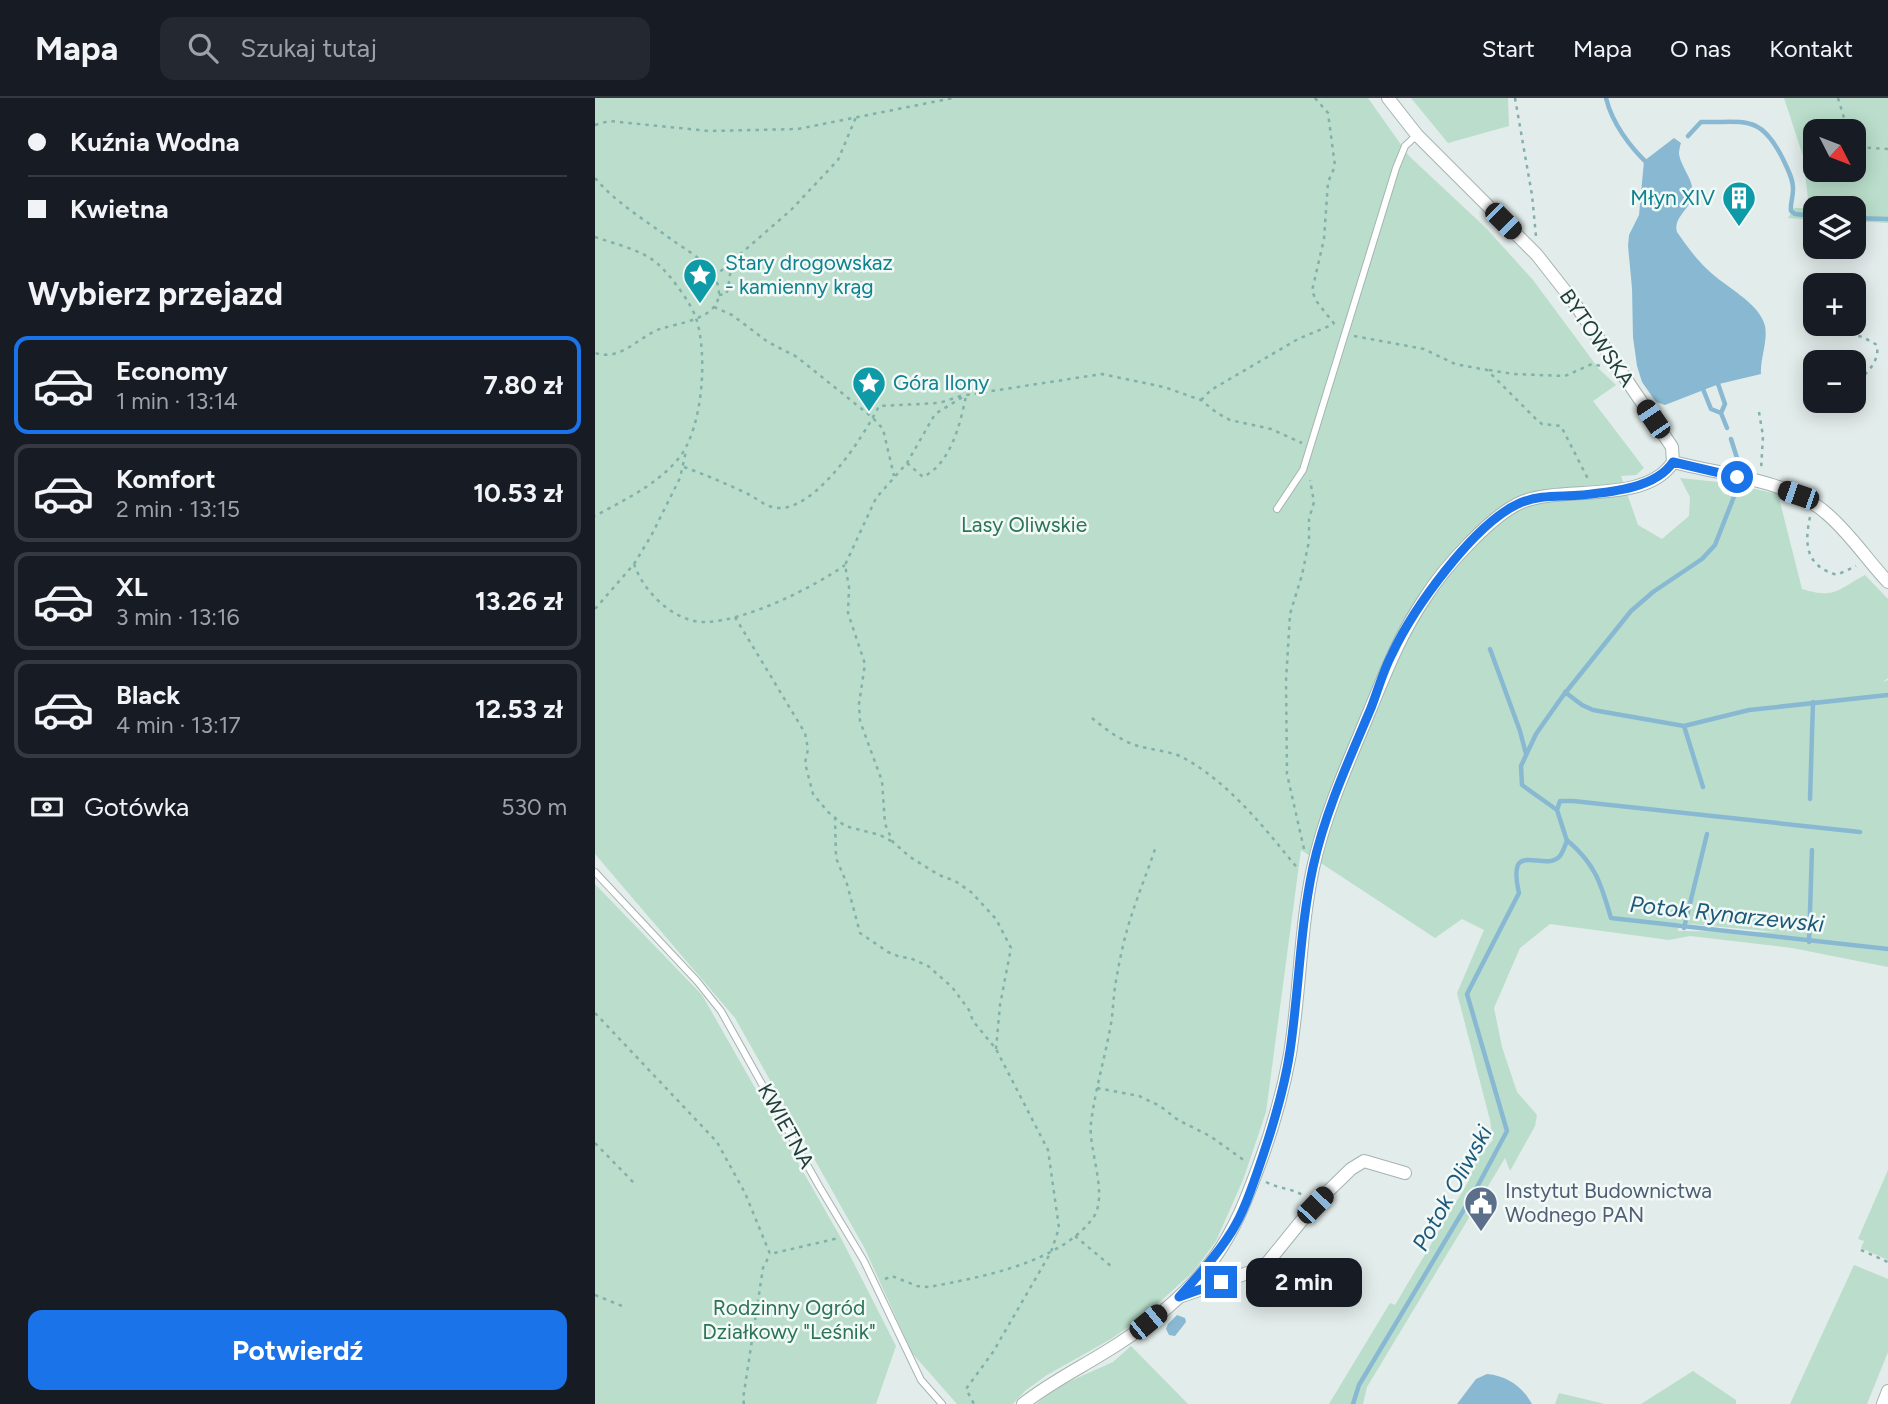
<!DOCTYPE html>
<html lang="pl">
<head>
<meta charset="utf-8">
<style>
	body { margin:0; font-family:Figtree,sans-serif; background:#242831; color:#f1f3f6; height:100vh; display:flex; flex-direction:column; font-size:26px; white-space:nowrap }
	* { box-sizing:border-box; margin:0 }
	p { font-size:23px; color:#9ea1a6 }
	.icon { flex:none; width:38px; height:38px; fill:none; stroke:currentColor; stroke-width:2; stroke-linecap:round; stroke-linejoin:round }
	.map { position:relative; flex:1; overflow:hidden }
	.details { display:flex; flex-direction:column; background:#171b24; width:595px }
	.details>* { flex:none }
	.top-card { display:grid; align-content:center; height:154px; padding:0 28px; background:#171b24 }
	.needle { width:46px; rotate:132deg }
	.fabs { position:absolute; left:1208px; top:21px; display:grid; gap:14px }
	.fabs a { display:grid; place-items:center; width:63px; height:63px; border-radius:14px; background:#171b24; box-shadow:0 4px 18px #0003; font-size:35px }
	.end { position:absolute; width:32px; height:32px; margin:-16px; border:9px solid #1a73e8; background:#fff; box-shadow:0 0 0 4px #fff }
	.from { border-radius:50% }
	.bubble { position:absolute; height:49px; border-radius:14px; background:#171b24; box-shadow:0 4px 18px #0003; font-size:23px; font-weight:700; line-height:49px; text-align:center }
	.car { position:absolute; width:21px; height:42px; margin:-21px -10px; border-radius:9px; box-shadow:0 0 5px 2px #0007; background:linear-gradient(#222 24%,#8ab4d8 0 40%,#222 0 76%,#8ab4d8 0 86%,#222 0) }
	.top-card b { display:flex; align-items:center; gap:24px; height:66px; font-size:26px }
	.top-card b+b { border-top:2px solid #363941 }
	.top-card i { width:18px; height:18px; background:#f1f3f6 }
	ul { padding:0; list-style:none }
	li { display:flex; align-items:center; gap:21px; height:98px; margin:0 14px 10px; padding:0 14px; border:4px solid #363941; border-radius:14px }
	li div { flex:1 }
	li b { display:block; font-size:26px }
	li em { font-style:normal; font-weight:700 }
	li.selected { border-color:#1a73e8 }
	li>.icon { width:63px; height:63px; stroke-width:1.5 }
	h2 { padding:0 28px; font-size:32px; line-height:84px }
	.pay { display:flex; align-items:center; gap:18px; height:77px; padding:0 28px; font-size:26px }
	.pay p { margin-inline-start:auto }
	.action { display:flex; gap:14px; margin-top:auto; padding:14px 28px }
	.action a { flex:1; height:80px; border-radius:14px; background:#1a73e8; color:#fff; font-size:28px; font-weight:700; line-height:80px; text-align:center }
	header { display:flex; align-items:center; gap:42px; box-sizing:border-box; height:98px; padding:0 35px; background:#171b24; border-bottom:2px solid #363941 }
	header strong { font-size:33px }
	nav { display:flex; gap:38px; margin-inline-start:auto; font-size:24px }
	.search { width:490px; height:63px; background:#242831; display:flex; align-items:center; gap:18px; box-sizing:border-box; padding:0 24px; border-radius:14px; color:#9ea1a6; font-size:26px }
	main { display:flex; flex:1; min-height:0 }
	.map>svg:first-child { display:block }
	.green { fill:#badecb; fill-rule:evenodd }
	.water { fill:#89b9d2 }
	.lines { fill:none; stroke-linecap:round; stroke-linejoin:round }
	.stream { stroke:#89b9d2; stroke-width:4.5 }
	.service-casing { stroke:#a5b4b2; stroke-width:8 }
	.minor-casing { stroke:#a5b4b2; stroke-width:14 }
	.path { stroke:#82b0aa; stroke-width:2.5; stroke-dasharray:3.5 5; stroke-linecap:butt }
	.service { stroke:#fff; stroke-width:6 }
	.minor { stroke:#fff; stroke-width:12 }
	.route { stroke:#1a73e8; stroke-width:9 }
	.labels { text-anchor:middle; stroke-width:5; stroke-linejoin:round; paint-order:stroke }
	.culture-label { font-size:21px; fill:#0d838f; stroke:#f2f9f7; text-anchor:start }
	.street-label { font-size:21px; fill:#223e3b; stroke:#f2f9f7 }
	.park-label { font-size:21px; fill:#2b7556; stroke:#f2f9f7 }
	.service-label { font-size:21px; fill:#4e5e75; stroke:#f2f9f7; text-anchor:start }
	.water-label { font-size:23px; font-style:italic; fill:#1b587a; stroke:#f2f9f7 }
</style>
</head>
<body>
<header>
<strong>Mapa</strong>
<div class="search"><svg class="icon" aria-label="search" viewBox="0 0 24 24"><circle cx="10" cy="10" r="6"/><path d="M15 15l6 6"/></svg>Szukaj tutaj</div>
<nav><a>Start</a><a>Mapa</a><a>O nas</a><a>Kontakt</a></nav>
</header>
<main>
<section class="details">
<div class="top-card">
<b><i class="from"></i>Kuźnia Wodna</b>
<b><i></i>Kwietna</b>
</div>
<h2>Wybierz przejazd</h2>
<ul>
<li class="selected"><svg class="icon" aria-label="car" viewBox="0 0 24 24"><path d="M5 17H2v-5l4-1 3-4h7l3 4 3 1v5h-3M9 17h6M6 11h13"/><circle cx="7" cy="17" r="2"/><circle cx="17" cy="17" r="2"/></svg><div><b>Economy</b><p>1 min · 13:14</p></div><em>7.80 zł</em></li>
<li><svg class="icon" aria-label="car" viewBox="0 0 24 24"><path d="M5 17H2v-5l4-1 3-4h7l3 4 3 1v5h-3M9 17h6M6 11h13"/><circle cx="7" cy="17" r="2"/><circle cx="17" cy="17" r="2"/></svg><div><b>Komfort</b><p>2 min · 13:15</p></div><em>10.53 zł</em></li>
<li><svg class="icon" aria-label="car" viewBox="0 0 24 24"><path d="M5 17H2v-5l4-1 3-4h7l3 4 3 1v5h-3M9 17h6M6 11h13"/><circle cx="7" cy="17" r="2"/><circle cx="17" cy="17" r="2"/></svg><div><b>XL</b><p>3 min · 13:16</p></div><em>13.26 zł</em></li>
<li><svg class="icon" aria-label="car" viewBox="0 0 24 24"><path d="M5 17H2v-5l4-1 3-4h7l3 4 3 1v5h-3M9 17h6M6 11h13"/><circle cx="7" cy="17" r="2"/><circle cx="17" cy="17" r="2"/></svg><div><b>Black</b><p>4 min · 13:17</p></div><em>12.53 zł</em></li>
</ul>
<div class="pay"><svg class="icon" aria-label="cash" viewBox="0 0 24 24"><path d="M3 7h18v10H3z"/><circle cx="12" cy="12" r="2"/></svg>Gotówka<p>530 m</p></div>
<div class="action"><a>Potwierdź</a></div>
</section>
<div class="map">
<svg width="1293" height="1306" viewBox="0 0 1293 1306">
	<rect width="100%" height="100%" fill="#e2ecea"/>
	<path class="green" d="M0 0H773L814 58 891 130 938 182 1004 271 1021 287 998 303 1049 370 1041 377 1026 378 1043 427 1067 441 1094 418 1095 399 1085 380 1123 384V388L1129 396 1145 398 1155 394V390L1183 396 1207 491C1240 501 1242 492 1270 477L1293 501V580L1288 584 1293 582V869L1197 850 1095 838 1074 842 955 826 925 850 899 910 907 949 922 994 942 1017 940 1028 915 1073 910 1060 772 1289 768 1306H734L795 1205 800 1207 873 1084 881 1062 898 1042 895 1022 862 895 889 832 867 821 840 840 706 752 671 1014 648 1082 621 1143 599 1173 549 1218 516 1241 452 1277 430 1293 418 1306H362L317 1255 270 1151 140 920 0 756ZM1084 825 1182 834 1083 833Z
		M816 0H913L914 28 853 45Z
		M1189 0H1293V125L1258 123V110H1220V122L1193 120 1199 110H1214L1208 58ZM1220 33H1258V72H1220Z
		M0 786 107 897 246 1140 301 1248 281 1306H0Z
		M1293 1072V1162L1266 1150 1269 1143 1263 1141Z
		M1259 1167 1293 1181V1254L1272 1306H1195Z
		M536 1248 593 1306H441L462 1289 518 1264Z
		M1098 1273 1141 1302V1306H1027H1046Z
		M964 1295 1010 1306H960Z"/>
	<path class="water" d="M1079 40 1086 45C1085 48 1084 52 1084 56 1086 70 1101 84 1097 99 1094 112 1078 120 1082 134 1091 147 1101 161 1113 172 1129 188 1165 205 1170 228 1173 244 1165 260 1166 276L1124 286 1070 307 1061 304 1047 284 1042 268 1038 239 1037 190 1033 148 1034 137 1044 117 1049 63Z
		M582 1217 590 1220 591 1224 580 1238 574 1237 571 1231 573 1226Z
		M892 1276C912 1278 927 1288 937 1306H862L881 1281Z"/>
	<g class="lines">
		<path class="stream" d="M1011 0C1017 25 1035 49 1053 66
			M1093 38 1106 24C1149 25 1165 15 1188 61 1192 70 1199 82 1198 92 1198 99 1195 106 1196 113L1200 116 1220 118
			M1258 120 1293 121
			M1122 283 1130 306 1126 315 1132 330
			M1109 286 1108 291 1116 311 1126 315
			M1136 341 1142 360
			M895 551 925 633 931 656
			M970 594 987 607 998 612 1089 628 1154 612 1293 597
			M1089 628 1108 689
			M1215 701 1218 604
			M962 712 965 703H978L1265 734
			M973 743C1001 767 1006 786 1016 820L1293 851
			M1089 830 1112 736
			M1214 844 1217 752
			M758 1306 764 1287 880 1093 912 1033 872 896 924 795C911 738 949 776 965 758 968 754 970 747 972 743L962 712 927 687 926 668 941 636 967 599 1036 513 1058 494 1107 461 1120 447 1140 396"/>
		<g class="service-casing">
			<path id="service" d="M682 411 708 372 801 70 810 48 822 37
				M0 774 102 883 126 913 224 1088 269 1163 326 1282 347 1306"/>
		</g>
		<g class="minor-casing">
			<path id="minor" d="M793 0 822 37 942 157 978 203 1077 349 1078 364
				M1078 364C1127 377 1192 381 1231 415 1255 435 1272 462 1293 484
				M587 1198 661 1172 673 1164 720 1106 756 1071 769 1063 810 1075
				M428 1306C457 1283 491 1267 523 1246 559 1223 594 1194 620 1159 640 1131 651 1102 663 1070 677 1033 688 994 695 956 705 894 705 831 718 770 730 715 754 663 775 612 792 571 805 537 830 500 848 471 896 417 927 404 967 387 1051 407 1078 364
				M1288 1306 1293 1293"/>
		</g>
		<path class="path" d="M720 0 733 15 740 68 733 84 729 141 717 193 722 204 741 228
			M920 0 937 97 941 138
			M1243 0 1253 33
			M0 27 14 23 114 33 203 31 358 0
			M1258 44 1262 49 1293 51
			M0 80C22 106 53 124 80 144 92 152 105 160 114 171 123 182 129 198 118 210 107 222 83 226 68 230 44 237 27 264 0 255
			M0 139C20 146 48 152 64 167 76 178 96 205 101 220 113 256 108 330 84 360 62 387 29 402 0 418
			M119 179 196 112 243 62 261 19
			M124 197 131 196 133 191 137 162
			M119 209 137 217 173 244 202 259 278 320 288 331 299 378
			M1255 236 1268 239 1282 247C1285 265 1270 276 1258 289
			M759 238 829 251 860 266 892 272 940 320 947 326 966 328 993 381
			M894 272 918 276 970 278 997 266 1006 268
			M606 302 616 292 703 241 739 226
			M1164 314 1168 338 1166 372
			M312 365 328 379C356 365 365 327 371 298
			M89 369C111 377 132 386 153 396 161 400 169 407 177 409 217 420 269 338 284 308L344 305 366 298
			M1215 419C1209 447 1211 468 1242 477L1261 468
			M39 466C48 493 79 525 111 524 150 523 218 490 250 467
			M0 511 39 466 56 438 85 380 91 353
			M140 519 210 635 213 651 210 665 218 696 233 714 250 728 285 737 298 744
			M497 620C510 631 526 643 543 648 557 652 576 653 589 660 637 687 670 731 704 772
			M240 719 241 760 252 786 265 835 293 854 305 859 315 860 333 868 357 889 374 912 378 923 401 951 453 1052 464 1130 456 1154 398 1254 371 1291 379 1306
			M709 751 692 676 691 583 695 516 707 477 714 443V421L719 404 715 382
			M0 915 122 1044 150 1095 175 1156 244 1140
			M401 951 405 907 416 850 401 821 376 794 360 783 344 777 315 759 298 744 290 726 287 683 265 623 264 606 270 566 253 515 254 489 250 467 281 400 312 365 340 316 371 297 507 276 569 289 606 302 622 315 635 322 676 331 707 345
			M502 990 544 998 565 1008 583 1022 615 1038 650 1063
			M0 1045 40 1086
			M671 1084C684 1091 697 1090 709 1098
			M480 1138 517 1169
			M1266 1152 1293 1164
			M290 1181 297 1178 322 1188 334 1189C386 1179 465 1165 498 1120 514 1097 493 1052 496 1025 500 993 509 963 515 931 518 917 518 903 520 889 523 870 527 850 532 832 540 804 551 778 560 751
			M0 1197 27 1208
			M149 1306 148 1301 168 1170 175 1156"/>
		<use href="#service" class="service"/>
		<use href="#minor" class="minor"/>
	</g>
	<g class="lines">
		<path class="route" d="M626 1184 584 1199C603 1178 622 1157 637 1133 648 1115 655 1095 662 1075 676 1035 689 994 695 953 704 892 705 829 718 769 730 714 754 662 776 610 783 592 788 573 797 556 818 511 879 425 925 405 946 396 965 399 987 397 1017 394 1061 390 1078 364L1142 379"/>
	</g>
	<defs>
		<g id="building-pin" transform="scale(1.75)"><path d="M0 17L-7.5 6A9.5 9.5 0 1 1 7.5 6Z" fill="#0f9aa8" stroke="#f2f9f7"/><path d="M-4-6H4V6H1V3H-1V6H-4ZM-2.5-4.3h1.7v1.8h-1.7ZM.8-4.3h1.7v1.8H.8ZM-2.5-1h1.7V.8h-1.7ZM.8-1h1.7V.8H.8Z" fill="#fff"/></g>
		<g id="sight-pin" transform="scale(1.75)"><path d="M0 17L-7.5 6A9.5 9.5 0 1 1 7.5 6Z" fill="#0f9aa8" stroke="#f2f9f7"/><path d="M0-6L1.8-2.2L6-1.7L2.9 1.2L3.7 5.4L0 3.3L-3.7 5.4L-2.9 1.2L-6-1.7L-1.8-2.2Z" fill="#fff"/></g>
		<g id="civic-pin" transform="scale(1.75)"><path d="M0 17L-7.5 6A9.5 9.5 0 1 1 7.5 6Z" fill="#5c6f8a" stroke="#f2f9f7"/><path d="M-.6-6.5H3V-4.5H.6V-3L4-1V1h2V6H-6V1h2V-1L-.6-3ZM-1.2 2.5V6h2.4V2.5Z" fill="#fff"/></g>
	</defs>
	<g fill-rule="evenodd">
		<use href="#building-pin" x="1144" y="100"/>
		<use href="#sight-pin" x="105" y="177"/>
		<use href="#sight-pin" x="274" y="285"/>
		<use href="#civic-pin" x="886" y="1105"/>
	</g>
	<g class="labels">
		<g class="culture-label">
			<text x="1120" y="107" text-anchor="end">Młyn XIV</text>
			<text x="130" y="172">Stary drogowskaz<tspan x="130" dy="24">- kamienny krąg</tspan></text>
			<text x="298" y="292">Góra Ilony</text>
		</g>
		<g class="street-label">
			<text transform="translate(1002 240) rotate(55)" y="7">BYTOWSKA</text>
			<text transform="translate(191 1028) rotate(61)" y="7">KWIETNA</text>
		</g>
		<g class="park-label">
			<text x="429" y="434">Lasy Oliwskie</text>
			<text x="194" y="1217">Rodzinny Ogród<tspan x="194" dy="24">Działkowy "Leśnik"</tspan></text>
		</g>
		<g class="service-label">
			<text x="910" y="1100">Instytut Budownictwa<tspan x="910" dy="24">Wodnego PAN</tspan></text>
		</g>
		<g class="water-label">
			<text transform="translate(1132 816) rotate(6)" y="8">Potok Rynarzewski</text>
			<text transform="translate(857 1090) rotate(-61)" y="8">Potok Oliwski</text>
		</g>
	</g>
</svg>
<div class="fabs">
<a><svg class="needle" viewBox="-14 -14 28 28"><path d="M0-13l5 13h-10z" fill="#e53935"/><path d="M0 13l5-13h-10z" fill="#9ea1a6"/></svg></a>
<a><svg class="icon" aria-label="layers" viewBox="0 0 24 24"><path d="M12 4l9 5-9 5-9-5zM3 14l9 5 9-5"/></svg></a>
<a>+</a>
<a>−</a>
</div>
<i class="end from" style="left:1142px;top:379px"></i>
<i class="end" style="left:626px;top:1184px"></i>
<div class="bubble" style="left:651px;top:1160px;width:116px">2 min</div>
<i class="car" style="left:908px;top:123px;rotate:135deg"></i>
<i class="car" style="left:1058px;top:321px;rotate:326deg"></i>
<i class="car" style="left:1203px;top:397px;rotate:289deg"></i>
<i class="car" style="left:720px;top:1107px;rotate:44deg"></i>
<i class="car" style="left:553px;top:1224px;rotate:51deg"></i>
</div>
</main>
</body>
</html>
